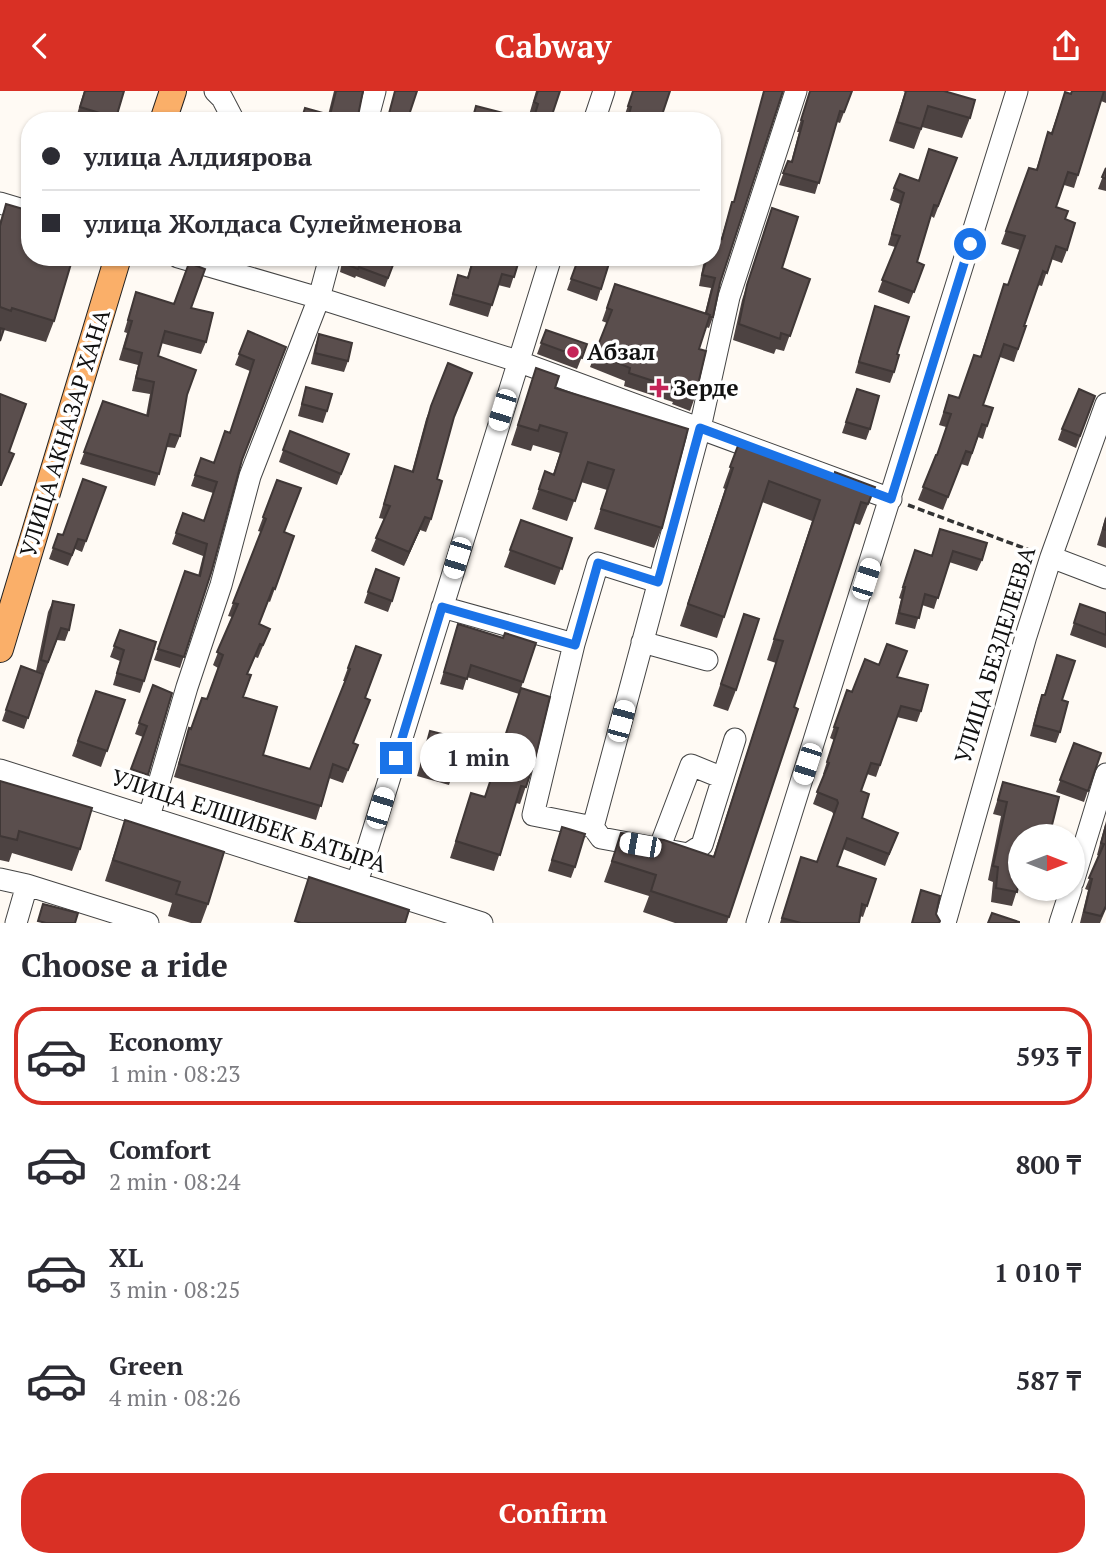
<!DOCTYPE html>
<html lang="en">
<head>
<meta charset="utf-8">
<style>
	body { margin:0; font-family:"PT Serif",serif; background:#f7f7f7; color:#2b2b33; height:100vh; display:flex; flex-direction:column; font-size:26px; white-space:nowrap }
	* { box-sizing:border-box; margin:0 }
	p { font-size:23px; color:#7c7c81 }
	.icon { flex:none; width:38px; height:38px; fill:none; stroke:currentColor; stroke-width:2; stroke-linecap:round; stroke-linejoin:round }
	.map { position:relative; height:832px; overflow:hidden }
	.sheet { display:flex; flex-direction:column; background:#fff; flex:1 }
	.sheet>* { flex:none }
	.hud { position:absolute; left:21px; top:21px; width:700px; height:154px; border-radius:28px; box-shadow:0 2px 5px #0004; display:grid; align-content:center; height:154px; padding:0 21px; background:#fff }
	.needle { width:46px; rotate:90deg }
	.tools { position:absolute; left:1008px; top:733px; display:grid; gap:14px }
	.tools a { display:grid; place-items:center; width:77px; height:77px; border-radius:50%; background:#fff; box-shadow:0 2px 5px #0004; font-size:35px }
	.end { position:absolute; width:32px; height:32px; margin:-16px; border:9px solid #1a73e8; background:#fff; box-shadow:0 0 0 4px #fff }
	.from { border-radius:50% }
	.bubble { position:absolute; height:49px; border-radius:24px; background:#fff; box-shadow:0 2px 5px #0004; font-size:23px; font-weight:800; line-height:49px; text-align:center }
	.car { position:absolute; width:21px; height:42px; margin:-21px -10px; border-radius:9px; box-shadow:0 0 5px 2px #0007; background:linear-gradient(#fff 24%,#345 0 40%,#fff 0 76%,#345 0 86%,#fff 0) }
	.hud b { display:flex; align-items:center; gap:24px; height:66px; font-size:26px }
	.hud b+b { border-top:2px solid #e1e1e2 }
	.hud i { width:18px; height:18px; background:#2b2b33 }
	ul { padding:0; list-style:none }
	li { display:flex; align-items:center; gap:21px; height:98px; margin:0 14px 10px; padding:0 7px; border:4px solid transparent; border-radius:28px }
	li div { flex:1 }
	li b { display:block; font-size:26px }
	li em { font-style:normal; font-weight:800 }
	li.current { border-color:#d93025 }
	li>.icon { width:63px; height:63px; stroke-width:1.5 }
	h2 { padding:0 21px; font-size:32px; line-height:84px }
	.button { display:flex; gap:14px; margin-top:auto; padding:14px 21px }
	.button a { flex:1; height:80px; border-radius:28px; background:#d93025; color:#fff; font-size:28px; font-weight:800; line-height:80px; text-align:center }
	header { display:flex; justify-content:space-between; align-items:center; height:91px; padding:0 21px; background:#d93025; color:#fff; font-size:32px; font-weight:800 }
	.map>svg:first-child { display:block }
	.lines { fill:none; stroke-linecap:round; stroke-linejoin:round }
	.minor-casing { stroke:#444; stroke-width:23 }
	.major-casing { stroke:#222; stroke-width:28 }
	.path { stroke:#333; stroke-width:3.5; stroke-dasharray:7 3.5; stroke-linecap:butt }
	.minor { stroke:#fff; stroke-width:21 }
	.major { stroke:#faaf69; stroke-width:26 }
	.wall { fill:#4d4342 }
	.shaded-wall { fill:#3f3736 }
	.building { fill:#5a4e4d; stroke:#3f3736; stroke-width:2 }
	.route { stroke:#1a73e8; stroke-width:9 }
	.poi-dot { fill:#c52458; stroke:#fff; stroke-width:2.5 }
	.labels { text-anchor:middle; stroke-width:7; stroke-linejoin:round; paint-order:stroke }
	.poi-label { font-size:23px; font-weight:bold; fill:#111; stroke:#fff; text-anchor:start }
	.street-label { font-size:23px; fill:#111; stroke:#fff }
</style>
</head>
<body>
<header><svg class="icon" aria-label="back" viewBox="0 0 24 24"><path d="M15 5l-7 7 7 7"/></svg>Cabway<svg class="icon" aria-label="share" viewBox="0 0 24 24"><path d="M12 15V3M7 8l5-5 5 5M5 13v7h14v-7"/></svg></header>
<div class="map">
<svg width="1106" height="832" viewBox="0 0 1106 832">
	<rect width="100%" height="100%" fill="#fffaf4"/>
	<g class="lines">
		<g class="minor-casing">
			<path id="minor" d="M215 0 222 7 234 30
				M367 30 375 0
				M594 30 604 0
				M0 112 30 121
				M178 166 319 207 517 270 891 408
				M1051 466 1106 487
				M442 516 574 553
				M642 551 707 569
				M735 648 702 754 688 763 601 747 593 736 700 337 729 206 796 0
				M0 679 482 832
				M149 726 187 596 221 494 250 385 319 207 330 166
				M593 736 533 724 574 553 598 472 658 491
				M659 758 691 674 723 687
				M0 788 27 794
				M1073 791 1106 683
				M357 792 551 166
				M16 832 27 794 148 832
				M757 832 1017 0
				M945 832 1026 545 1051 466 1106 313
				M1060 832 1071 798"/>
		</g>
		<g class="major-casing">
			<path id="major" d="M163 30 173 0
				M0 558 118 166"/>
		</g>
		<path class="path" d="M908 414 1032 460"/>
		<use href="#minor" class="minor"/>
		<use href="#major" class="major"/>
	</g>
	<path class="wall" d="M84 0H124L115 30H75Z
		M334 0H363L357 30H301L305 17 328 24Z
		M536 0H560L550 30H532L533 26 529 24Z
		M633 0 661 27 668 30H626L627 27 624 26Z
		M764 0H783L720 192 713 226 709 237 706 236 699 258 695 306 690 320 672 313 673 311 624 295 625 290 590 276 607 232 602 230 615 193 705 222 711 197 699 195 703 174 706 166H712V159L716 147 721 148 729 121 732 111H734Z
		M810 0H852L840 32 837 31 815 103 779 94 788 70 791 71 799 41H797Z
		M903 0H944L970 27 962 47 922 36 914 58 889 50 905 1Z
		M1072 0H1106V12L1101 10 1074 97 1064 94 1056 116 1065 128 1067 159 1062 172 1051 168 1042 195 1038 194 1024 235H1026L1014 271 1000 266 983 314 987 335 983 348 978 346 968 375 961 373 943 419 918 409 936 364H937L946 336 939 334 949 304 959 307 980 266 1004 193 1008 194 1020 159 1001 153 1029 77 1036 79 1048 41 1051 42 1065 1 1071 3Z
		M929 58 957 67 934 127 931 125 917 171 924 174 909 213 878 201 895 156 888 154 900 113 890 109 894 97 919 90Z
		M1106 77V100L1098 98Z
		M6 113 54 230 46 251 4 239 0 250V130Z
		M772 117 782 177 810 188 784 260 776 258 774 263 733 249 742 209Z
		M343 166H396L385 196 356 185 355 187 340 181Z
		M473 166H520L510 197 498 194 488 226 449 214 458 184 467 187Z
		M573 166H611L597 210 567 199 578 169Z
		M136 201 174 213 191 217 206 251 201 263 161 252 158 265 187 304 180 345 175 357 167 356 155 395 80 373 103 310 146 325 150 303 132 300 138 274 119 269 127 242 124 241Z
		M875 215 897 263 894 281 890 292 855 282Z
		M546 239 587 253 577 278 537 263Z
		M248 240 286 256 241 371 212 479 180 577 154 569 185 480 198 485 203 465 172 453 183 422 204 430 213 402 191 395 201 367 214 372 230 342 250 280 235 274Z
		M319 243 348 270 344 281 311 273 315 255Z
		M448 272 453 330 437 388 431 428 426 441 420 439 404 475 371 460 384 428 379 427 395 375 412 380 426 328Z
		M536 277 555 297 662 437 654 457 594 438 607 399 581 391 567 430 532 418 545 380 553 383 560 362 533 354 531 360 511 354Z
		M306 296 327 320 323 332 298 325Z
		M857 298 870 338 866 349 842 342Z
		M1095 305 1076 357 1058 349 1062 338Z
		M290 340 349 363 337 394 279 371Z
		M739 352 834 386 875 396 860 434 854 432 794 616 798 618 727 832H675L643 821 649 805 604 791 614 763 621 742 713 766 776 572 767 569 812 430 762 411 717 547 680 535 725 398 723 397Z
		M277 389 284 441 294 445 270 511 268 510 259 533 270 538 258 567 255 566 247 583 243 606 263 664 310 678 345 590H343L356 555 365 607 353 652 358 654 343 692 329 687 316 729 174 686 189 637 191 638 207 608 218 577 213 574 232 526 228 525 261 441 258 440Z
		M106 396 82 461 75 458 68 475 49 468 53 457 63 444Z
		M1106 425V457L1097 454Z
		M521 429 572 447 555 494 504 476Z
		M940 438 982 469 977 480 949 471 934 518 922 514 915 538 895 533 901 508 899 507 915 459 932 464Z
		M376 478 392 510 388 521 364 512Z
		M53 510 69 539 65 550 57 549 44 583 36 580 48 521Z
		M1080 513 1106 522V557L1070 544Z
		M744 523 736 599 728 620 713 615Z
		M458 533 503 547 536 552 519 603 467 586 463 599 440 593Z
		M120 539 144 590 140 602 113 594 120 570 110 566Z
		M1057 564 1062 609 1060 641 1056 652 1030 645 1038 615 1042 604H1044Z
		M21 575 43 583 24 638 2 630Z
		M897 586 921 620 917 631 897 626 876 686 867 683 861 700 862 727 898 742 885 775 843 758 837 775 876 788 863 826 860 825 859 832H780L801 766 817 771 834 724 832 721 813 713 824 683H823L834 649 830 647 843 610 852 601Z
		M153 594 148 684 144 696 127 689 143 646 135 643Z
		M521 597 535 668 520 713 516 712 494 780 450 767 471 702 485 706Z
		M96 600 125 609 101 676 72 665Z
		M430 640 453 682 449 694 417 685Z
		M1074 652 1101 662 1084 711 1056 701Z
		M0 690 80 758 72 780 12 762 9 771 0 769Z
		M1003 691 1020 746V794L1019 796H1018L1012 815 991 811 993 791 988 789 1001 725 993 723Z
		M125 729 208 813 201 832H191L168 825 172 812 105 790Z
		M1106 730V818L1100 832H1080L1088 799 1085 798 1099 765 1097 764Z
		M562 736 575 776 571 787 548 780Z"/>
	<path class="shaded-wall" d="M425 426 420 439 404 475 409 461Z"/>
	<path class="building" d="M85 0H124L116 27 80 16Z
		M336 0H363L357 30H301L305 17 330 24Z
		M395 0H417L407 30H387Z
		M538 0H560L550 30H533L538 13 534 11Z
		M633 0H670L661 27 668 30H627L631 16 628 15Z
		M764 0H783L720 192 713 226H710V224L706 222 715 187 702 184 707 166H712L716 147 722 148 732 111H734Z
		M810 0H852L844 21 840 20 819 92 783 82 788 70 792 71 803 30 801 29Z
		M906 0H944L975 9 970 27 928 15 921 38 897 31Z
		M1072 0H1104L1078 84 1068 81 1056 116 1068 120 1065 128 1075 132 1067 159 1056 155 1047 182 1043 180 1024 235H1026L1018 258 1004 253 983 314 993 317 987 335 982 333 972 362 966 360 948 406 923 396 936 364H937L951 323 944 321 949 304 959 307 974 264 981 266 1004 193 1008 194 1025 145 1006 140 1029 77 1037 79 1048 41 1052 43 1065 1 1071 3Z
		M476 15 507 23 505 30H472Z
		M260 26 270 30H259Z
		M929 58 957 67 938 115 934 114 917 171 924 174 914 201 882 189 900 145 892 143 904 102 894 97 900 83 919 90Z
		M1106 77V88L1102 86Z
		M6 113 30 120V166H73L54 230 12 217 11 220 0 216V135Z
		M772 117 798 126 782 177 810 188 790 245 781 242 780 248 739 233 747 194Z
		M344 166H396L388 187 359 176 358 178 343 172Z
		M474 166H520L514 186 502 183 492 214 453 203 458 184 468 187Z
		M579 166H611L601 198 571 188Z
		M189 172 205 178 191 217 213 222 206 251 165 240 158 265 196 279 187 304 180 345 170 343 159 383 84 361 103 310 148 325 154 291 136 287 142 262 124 257 132 230 128 229 136 201 174 213Z
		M615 193 710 224 699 258 706 260 695 306 677 300 678 298 629 282 630 277 595 262 612 219 607 217Z
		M875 215 909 226 897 263 899 264 894 281 859 271Z
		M0 237 4 238 0 250Z
		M546 239 587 253 582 267 541 252Z
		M248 240 286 256 242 369 212 479 184 566 158 558 185 480 200 485 207 453 176 442 183 422 204 430 217 391 195 384 201 367 214 372 225 340 230 342 254 269 239 263Z
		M319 243 352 252 348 270 315 262Z
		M448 272 472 282 454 326 437 388 442 390 431 428 425 426 409 461 376 447 390 415 384 413 395 375 413 381 431 315Z
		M536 277 559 285 555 297 688 338 662 437 601 418 614 379 588 371 575 410 539 398 545 380 554 384 567 342 540 334 538 340 518 334Z
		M306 296 332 303 327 320 302 313Z
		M857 298 879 305 870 338 846 331Z
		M1079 298 1095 305 1080 345 1062 338Z
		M0 303 26 313 9 361 14 363 1 394H0Z
		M290 340 349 363 341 383 283 359Z
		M739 352 834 386 835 381 875 396 868 413 861 411 794 616 798 618 729 826 651 800 656 784 612 770 621 742 664 749 714 766 783 550 774 548 820 409 769 390 724 526 688 513 733 377 730 376Z
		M83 388 106 396 86 450 78 448 72 464 53 457 58 443 63 444Z
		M277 389 301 397 284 441 294 445 275 498 273 497 259 533 270 538 263 554 260 553 247 583 251 584 243 606 277 616 263 664 310 678 350 578 348 577 356 555 381 564 365 607 370 609 353 652 358 654 348 679 333 673 321 715 179 673 189 637 191 638 202 607 207 608 223 564 217 561 238 513 233 512 266 428 263 426Z
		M1106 427V439L1103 438Z
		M521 429 572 447 562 478 510 459Z
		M940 438 987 452 982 469 953 460 938 507 925 503 919 527 899 522 905 496H903L915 459 932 465Z
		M376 478 399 487 392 510 368 501Z
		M53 510 74 514 69 539 61 537 48 571 41 569Z
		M1080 513 1106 522V544L1074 532Z
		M744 523 759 528 736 599 721 593Z
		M458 533 503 547 505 542 536 552 523 591 471 574 467 588 444 581Z
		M120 539 156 551 144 590 117 582 124 559 114 555Z
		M887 553 907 560 897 586 928 594 921 620 901 615 880 674 871 672 861 700 869 703 862 727 898 742 889 763 847 747 837 775 876 788 867 815 862 813 859 832H801L782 827 801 766 817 771 838 712 837 709 817 701 829 672 827 671 838 637 834 636 847 599 852 601 865 568 879 574Z
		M1057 564 1075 570 1062 609 1068 611 1060 641 1034 634 1042 604H1045Z
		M21 575 43 583 28 627 6 619Z
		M153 594 172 602 148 684 131 678 147 635 139 632Z
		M521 597 550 606 535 668 526 696 521 695 500 764 456 750 471 702 485 706Z
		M96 600 125 609 107 660 78 650Z
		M430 640 462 648 453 682 421 674Z
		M1074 652 1101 662 1088 700 1060 689Z
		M0 690 92 717 80 758 19 740 17 749 0 745Z
		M1003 691 1059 706 1049 746H1020V783L1017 801 996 797 998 776 993 775 1007 711 998 709Z
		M125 729 224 761 208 813 176 803 180 791 113 769Z
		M1106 734V815L1101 825 1084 821 1092 788 1089 787 1104 753 1101 752Z
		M562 736 585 743 575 776 552 769Z
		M309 786 409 819 405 832H301L295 830Z
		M921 799 940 805 936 823 940 830 939 832H912Z
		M43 813 78 822 75 832H46L38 830Z
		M992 822 1019 831V832H988Z"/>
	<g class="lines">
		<path class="route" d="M396 667 442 516 575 554 598 472 658 491 700 337 891 408 970 153"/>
	</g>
	<g class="poi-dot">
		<circle cx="573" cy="261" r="7"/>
		<path d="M655.5 286.5h7v7h7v7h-7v7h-7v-7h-7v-7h7z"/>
	</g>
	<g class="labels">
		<g class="poi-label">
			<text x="587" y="269">Абзал</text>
			<text x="673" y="305">Зерде</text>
		</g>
		<g class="street-label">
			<text transform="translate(65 342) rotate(-73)" y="8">УЛИЦА АКНАЗАР ХАНА</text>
			<text transform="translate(995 564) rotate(-73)" y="8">УЛИЦА БЕЗДЕЛЕЕВА</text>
			<text transform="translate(249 730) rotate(18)" y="8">УЛИЦА ЕЛШИБЕК БАТЫРА</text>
		</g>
	</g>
</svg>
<div class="tools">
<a><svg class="needle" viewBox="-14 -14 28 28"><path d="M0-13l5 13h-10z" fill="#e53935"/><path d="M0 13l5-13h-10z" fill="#7c7c81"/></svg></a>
</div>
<i class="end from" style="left:970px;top:153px"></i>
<i class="end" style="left:396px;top:667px"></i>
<div class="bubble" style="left:420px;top:642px;width:116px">1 min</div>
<i class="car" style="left:502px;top:319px;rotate:197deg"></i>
<i class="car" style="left:457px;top:467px;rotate:197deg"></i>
<i class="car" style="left:866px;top:488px;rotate:18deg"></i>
<i class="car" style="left:621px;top:630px;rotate:15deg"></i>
<i class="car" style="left:807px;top:673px;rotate:198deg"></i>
<i class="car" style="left:380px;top:717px;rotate:17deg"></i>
<i class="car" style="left:640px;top:754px;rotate:280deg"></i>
<div class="hud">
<b><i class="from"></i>улица Алдиярова</b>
<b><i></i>улица Жолдаса Сулейменова</b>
</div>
</div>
<section class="sheet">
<h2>Choose a ride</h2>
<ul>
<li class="current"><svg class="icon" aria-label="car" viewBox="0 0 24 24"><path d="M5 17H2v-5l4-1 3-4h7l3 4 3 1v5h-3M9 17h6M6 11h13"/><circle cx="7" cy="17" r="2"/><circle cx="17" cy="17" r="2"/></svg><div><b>Economy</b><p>1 min · 08:23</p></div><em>593 ₸</em></li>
<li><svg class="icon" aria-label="car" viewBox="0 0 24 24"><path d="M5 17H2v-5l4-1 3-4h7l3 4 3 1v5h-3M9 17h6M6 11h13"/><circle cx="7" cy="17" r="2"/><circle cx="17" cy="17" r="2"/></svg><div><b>Comfort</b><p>2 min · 08:24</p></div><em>800 ₸</em></li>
<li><svg class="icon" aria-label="car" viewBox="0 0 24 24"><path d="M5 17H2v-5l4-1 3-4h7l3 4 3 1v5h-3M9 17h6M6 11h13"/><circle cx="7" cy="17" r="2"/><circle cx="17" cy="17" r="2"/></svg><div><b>XL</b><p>3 min · 08:25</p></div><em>1 010 ₸</em></li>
<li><svg class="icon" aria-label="car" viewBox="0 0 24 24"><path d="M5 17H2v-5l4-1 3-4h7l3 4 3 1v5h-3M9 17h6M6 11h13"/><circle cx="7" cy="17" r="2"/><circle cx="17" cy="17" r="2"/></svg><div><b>Green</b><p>4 min · 08:26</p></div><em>587 ₸</em></li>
</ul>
<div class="button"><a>Confirm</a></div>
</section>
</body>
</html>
